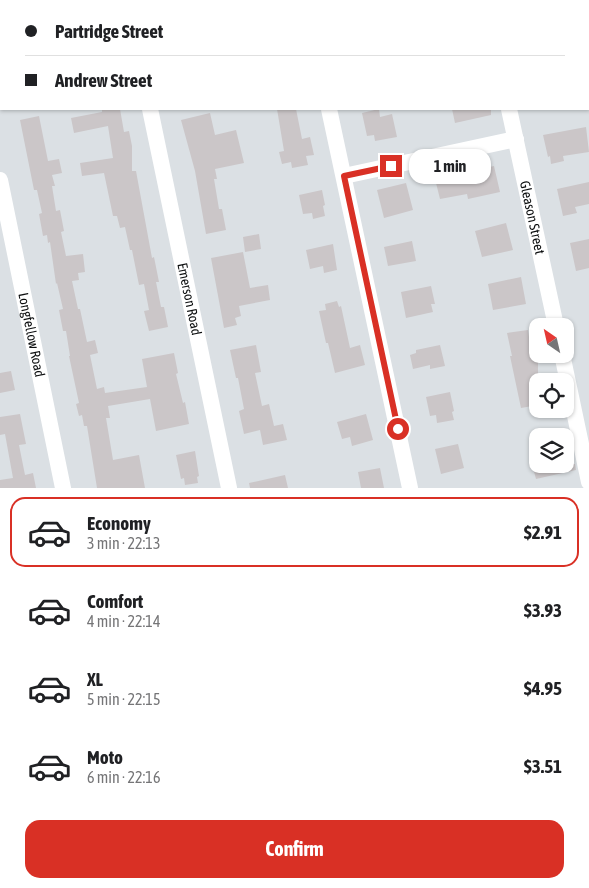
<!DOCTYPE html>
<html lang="en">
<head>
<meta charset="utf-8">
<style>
	body { margin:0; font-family:"Asap Condensed",sans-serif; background:#f6f6f6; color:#202124; height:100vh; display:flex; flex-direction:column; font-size:19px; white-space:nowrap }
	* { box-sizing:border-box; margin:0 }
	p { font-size:16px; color:#757577 }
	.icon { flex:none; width:28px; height:28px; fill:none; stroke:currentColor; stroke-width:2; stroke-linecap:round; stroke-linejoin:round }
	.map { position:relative; height:488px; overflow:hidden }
	.panel { display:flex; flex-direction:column; background:#fff; flex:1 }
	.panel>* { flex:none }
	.hud { position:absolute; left:0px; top:0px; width:590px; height:110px; box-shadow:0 1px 4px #0004; display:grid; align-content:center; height:110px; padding:0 25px; background:#fff }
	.needle { width:32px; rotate:326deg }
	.fabs { position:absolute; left:529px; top:318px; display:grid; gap:10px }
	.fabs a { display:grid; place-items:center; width:45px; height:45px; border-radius:10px; background:#fff; box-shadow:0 1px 4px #0004; font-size:25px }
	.end { position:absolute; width:22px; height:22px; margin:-11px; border:6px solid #d93025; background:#fff; box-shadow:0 0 0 2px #fff }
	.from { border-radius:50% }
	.bubble { position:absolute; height:35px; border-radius:15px; background:#fff; box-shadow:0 1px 4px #0004; font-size:16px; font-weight:700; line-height:35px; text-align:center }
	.hud b { display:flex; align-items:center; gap:18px; height:48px; font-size:19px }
	.hud b+b { border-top:1px solid #e0e0e0 }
	.hud i { width:12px; height:12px; background:#202124 }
	ul { padding:9px 0 0; list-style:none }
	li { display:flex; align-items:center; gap:15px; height:70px; margin:0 10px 8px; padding:0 15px; border:2px solid transparent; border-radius:15px }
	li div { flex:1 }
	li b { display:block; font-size:19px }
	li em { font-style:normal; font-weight:700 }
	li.active { border-color:#d93025 }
	li>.icon { width:45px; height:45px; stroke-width:1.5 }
	.primary-button { display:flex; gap:10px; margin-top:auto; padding:10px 25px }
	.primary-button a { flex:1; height:58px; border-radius:15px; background:#d93025; color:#fff; font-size:20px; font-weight:700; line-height:58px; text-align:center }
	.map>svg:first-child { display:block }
	.building { fill:#cbc6c8 }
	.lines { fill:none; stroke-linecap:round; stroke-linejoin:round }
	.street { stroke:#fff; stroke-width:16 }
	.route { stroke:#d93025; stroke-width:6 }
	.labels { text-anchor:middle; stroke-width:4; stroke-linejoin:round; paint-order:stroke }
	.street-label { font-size:14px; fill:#0c0e0f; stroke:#e9edf1 }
</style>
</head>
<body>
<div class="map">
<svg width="589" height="488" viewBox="0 0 589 488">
	<rect width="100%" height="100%" fill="#dbe0e4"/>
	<path class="building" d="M102 109H120L124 132 129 131 132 146V171H136L152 258 154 257 159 282H156L161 307H164L168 327 149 331 144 311 149 310 144 284 139 285 132 250H130L125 227 120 228 117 216H113L104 173 82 176 80 163 113 158 108 126 74 133 71 118 102 112Z
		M277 109H296L302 139 310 137 314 155 306 156 308 165 292 168 291 162 282 164 279 152 284 151Z
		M379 109 380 117 392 114 397 137 375 141 374 135 367 136 362 113Z
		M452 109H491V115L455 123Z
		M210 113 215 135 236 130 244 163 215 169 217 179H214L219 209H222L226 230 206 234 195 171 181 120Z
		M39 116 48 161 59 159 62 173 52 175 55 186H52L56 211 60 210 64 231 61 232 66 256 83 254 85 272 78 273 79 280 72 281 78 309H80L87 342 95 340 98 353 90 355 97 389 104 387 105 393 147 387 142 359 174 353 178 373 176 374 183 403 185 402 189 424 156 431 150 399 108 406 110 418H106L113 460 139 455 145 488H97L87 426H84L82 415 79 416 76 404 79 403 69 356H70L66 331H63L59 310 63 309 57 283 56 284 50 242 48 243 47 235 43 236 39 214 42 213 37 190H34L20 120Z
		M586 127 589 152 563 156 564 161 551 164 550 156 548 157 543 135Z
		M494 166 500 192 468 199 467 194 440 199 435 179Z
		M589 182V204L575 207 577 213 563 216 557 189Z
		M406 183 413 210 384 218 377 190Z
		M322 190 325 205 323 206 325 216 313 219 312 213 303 214 299 195Z
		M506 223 513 250 482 257 475 231Z
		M259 234 261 249 245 252 243 237Z
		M589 239V268L576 271 570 243Z
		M412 241 416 261 388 266 384 247Z
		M333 244 337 270 324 273 323 266 310 269 306 250Z
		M243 252 250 288 268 285 270 300 239 306 241 316 235 318 237 325 224 328 211 258Z
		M521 277 526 304 493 310 488 284Z
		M431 286 435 304H431L433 312 406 318 401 292Z
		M337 301 339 307 341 306 350 348 360 345 365 365 335 373 328 343H326L319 311 326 310 325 304Z
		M528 330 530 344H534L538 361V405L521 408 510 356H512L507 333Z
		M256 345 261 372 255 373 262 406 269 404 274 426 283 424 287 440 263 445 260 430 244 434 239 411 244 409 238 378H236L230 350Z
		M440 345 445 366 430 369V365L413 369 410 355 416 353V350Z
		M11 371 15 390 0 393V373Z
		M450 392 454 411 452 412 454 420 437 423 436 415 430 416 426 397Z
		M20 414 26 444 19 445 25 475 33 473 36 488H0V480L13 478 5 434 0 435V417Z
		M366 414 373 440 352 446 350 437 342 439 337 422Z
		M458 444 464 468 441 474 435 449Z
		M195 451 199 476 197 477 198 483 185 485 184 478 181 479 176 455Z
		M532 464H575L576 470 536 479Z
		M380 468 384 488H361L358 472Z
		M285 475 288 488H250L249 483Z"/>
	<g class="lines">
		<g class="street">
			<path d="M128 0V1"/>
			<path d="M303 0 304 1"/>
			<path d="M486 0V1"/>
			<path id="s1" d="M150 109 229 488"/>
			<path d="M329 109 410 488"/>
			<path id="s2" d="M509 109 556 326"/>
			<path d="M344 176 516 139"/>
			<path id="s3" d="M0 180 63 488"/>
			<path d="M562 354 589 482"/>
		</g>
	</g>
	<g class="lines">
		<path class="route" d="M391 166 344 176 398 429"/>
	</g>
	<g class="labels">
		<g class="street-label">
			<text dy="5" stroke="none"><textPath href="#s2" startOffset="111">Gleason Street</textPath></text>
			<text dy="5" stroke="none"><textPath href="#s1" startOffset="194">Emerson Road</textPath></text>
			<text dy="5" stroke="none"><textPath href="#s3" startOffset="158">Longfellow Road</textPath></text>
		</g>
	</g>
</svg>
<div class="fabs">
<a><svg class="needle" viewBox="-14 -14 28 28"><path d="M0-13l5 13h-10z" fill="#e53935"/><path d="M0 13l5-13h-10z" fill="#757577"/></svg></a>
<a><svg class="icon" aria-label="locate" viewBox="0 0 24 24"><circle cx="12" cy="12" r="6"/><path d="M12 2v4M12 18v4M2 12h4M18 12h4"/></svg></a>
<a><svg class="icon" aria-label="layers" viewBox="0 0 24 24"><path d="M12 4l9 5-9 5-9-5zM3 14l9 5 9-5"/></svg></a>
</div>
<i class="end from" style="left:398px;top:429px"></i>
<i class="end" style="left:391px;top:166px"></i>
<div class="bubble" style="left:409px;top:149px;width:82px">1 min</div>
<div class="hud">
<b><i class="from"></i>Partridge Street</b>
<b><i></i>Andrew Street</b>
</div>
</div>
<section class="panel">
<ul>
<li class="active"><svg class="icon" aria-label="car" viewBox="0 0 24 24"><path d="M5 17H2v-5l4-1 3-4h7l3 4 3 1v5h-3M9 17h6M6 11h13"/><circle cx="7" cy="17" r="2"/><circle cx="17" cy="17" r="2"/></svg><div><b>Economy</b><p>3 min · 22:13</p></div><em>$2.91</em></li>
<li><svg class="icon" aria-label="car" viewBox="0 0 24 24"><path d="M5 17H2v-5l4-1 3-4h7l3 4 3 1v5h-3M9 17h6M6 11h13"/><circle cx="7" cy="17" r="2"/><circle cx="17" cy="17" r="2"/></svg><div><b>Comfort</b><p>4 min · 22:14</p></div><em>$3.93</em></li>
<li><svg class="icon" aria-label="car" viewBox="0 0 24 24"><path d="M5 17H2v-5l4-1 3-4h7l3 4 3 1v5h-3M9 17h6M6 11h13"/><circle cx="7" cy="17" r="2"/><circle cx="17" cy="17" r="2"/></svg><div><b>XL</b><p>5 min · 22:15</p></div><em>$4.95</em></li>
<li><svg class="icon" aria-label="car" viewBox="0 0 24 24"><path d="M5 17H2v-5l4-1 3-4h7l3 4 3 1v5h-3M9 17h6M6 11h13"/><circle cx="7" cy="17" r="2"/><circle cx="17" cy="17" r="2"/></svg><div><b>Moto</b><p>6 min · 22:16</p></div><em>$3.51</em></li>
</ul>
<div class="primary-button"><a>Confirm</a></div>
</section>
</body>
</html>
